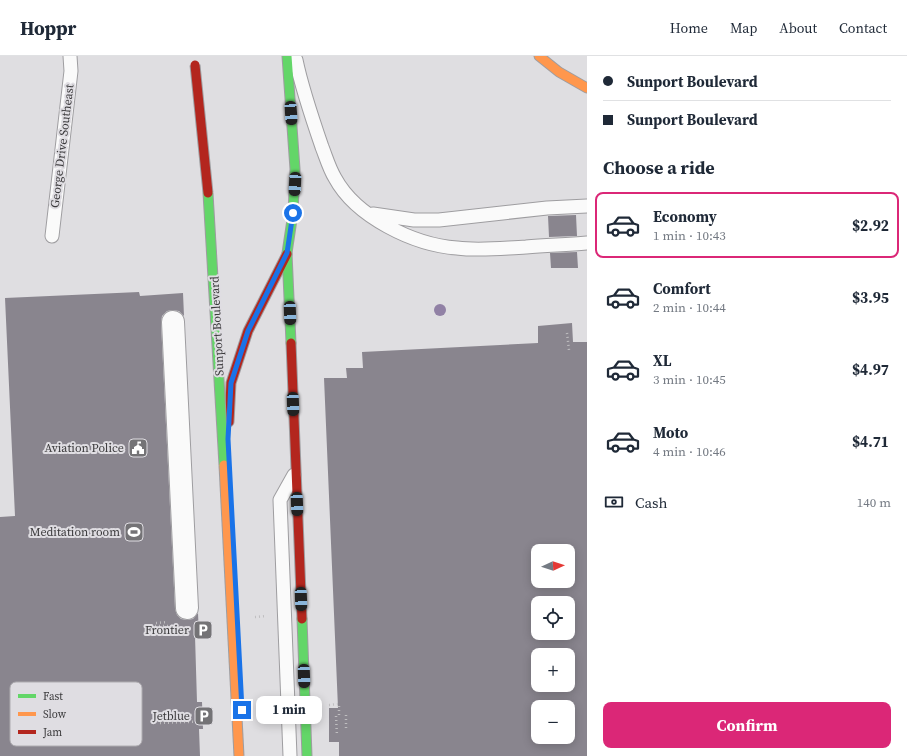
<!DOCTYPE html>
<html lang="en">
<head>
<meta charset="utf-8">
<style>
	body { margin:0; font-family:"Source Serif 4",serif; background:#f2f2f3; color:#1f2937; height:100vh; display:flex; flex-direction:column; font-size:15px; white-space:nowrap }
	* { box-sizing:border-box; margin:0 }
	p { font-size:13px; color:#747a83 }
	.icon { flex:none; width:22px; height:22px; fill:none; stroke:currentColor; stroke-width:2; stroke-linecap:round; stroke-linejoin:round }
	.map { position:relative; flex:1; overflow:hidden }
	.side { display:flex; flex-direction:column; background:#fff; width:320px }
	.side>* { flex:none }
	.guide { display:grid; align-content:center; height:88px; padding:0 16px; background:#fff }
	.needle { width:26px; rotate:87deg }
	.fabs { position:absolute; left:531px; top:488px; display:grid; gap:8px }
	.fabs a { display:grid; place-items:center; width:44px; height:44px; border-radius:8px; background:#fff; box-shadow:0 2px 10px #0003; font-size:20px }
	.end { position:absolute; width:18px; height:18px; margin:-9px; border:5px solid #1a73e8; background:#fff; box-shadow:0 0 0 2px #fff }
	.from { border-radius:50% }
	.bubble { position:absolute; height:28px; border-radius:8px; background:#fff; box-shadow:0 2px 10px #0003; font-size:13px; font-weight:700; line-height:28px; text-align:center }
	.car { position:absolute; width:12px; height:24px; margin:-12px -6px; border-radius:5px; box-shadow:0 0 3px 1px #0007; background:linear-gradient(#222 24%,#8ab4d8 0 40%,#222 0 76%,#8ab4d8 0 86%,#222 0) }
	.guide b { display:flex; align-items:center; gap:14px; height:38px; font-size:15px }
	.guide b+b { border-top:1px solid #e0e1e3 }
	.guide i { width:10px; height:10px; background:#1f2937 }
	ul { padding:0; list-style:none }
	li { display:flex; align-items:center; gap:12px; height:66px; margin:0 8px 6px; padding:0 8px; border:2px solid transparent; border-radius:8px }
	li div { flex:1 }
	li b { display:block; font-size:15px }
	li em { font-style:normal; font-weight:700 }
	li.current { border-color:#db2777 }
	li>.icon { width:36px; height:36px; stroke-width:1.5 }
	h2 { padding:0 16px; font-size:18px; line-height:48px }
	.pay { display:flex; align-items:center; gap:10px; height:44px; padding:0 16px; font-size:15px }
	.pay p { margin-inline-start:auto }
	.primary-button { display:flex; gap:8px; margin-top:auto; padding:8px 16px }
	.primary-button a { flex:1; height:46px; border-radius:8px; background:#db2777; color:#fff; font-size:16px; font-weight:700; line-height:46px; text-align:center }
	header { display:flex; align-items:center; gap:24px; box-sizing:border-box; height:56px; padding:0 20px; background:#fff; border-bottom:1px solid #e0e1e3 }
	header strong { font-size:19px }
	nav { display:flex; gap:22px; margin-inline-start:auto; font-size:14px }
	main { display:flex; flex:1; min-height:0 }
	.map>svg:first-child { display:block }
	.building { fill:#89858e; fill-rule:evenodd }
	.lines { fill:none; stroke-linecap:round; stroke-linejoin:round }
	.lane-casing { stroke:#9e9da0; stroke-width:15 }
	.street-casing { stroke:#9e9da0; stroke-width:24 }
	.fast-casing { stroke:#9e9da0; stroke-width:11 }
	.slow-casing { stroke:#9e9da0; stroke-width:11 }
	.jam-casing { stroke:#9e9da0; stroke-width:11 }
	.path { stroke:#bfbec0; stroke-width:2.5; stroke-dasharray:1 3; stroke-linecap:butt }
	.lane { stroke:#fafafa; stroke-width:13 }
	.street { stroke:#fafafa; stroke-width:22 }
	.fast { stroke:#63d668; stroke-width:9 }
	.slow { stroke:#ff974d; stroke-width:9 }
	.jam { stroke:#b3261e; stroke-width:9 }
	.fast-bridge-casing { stroke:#9e9da0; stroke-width:11; stroke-linecap:butt }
	.slow-bridge-casing { stroke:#9e9da0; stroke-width:11; stroke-linecap:butt }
	.jam-bridge-casing { stroke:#9e9da0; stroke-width:11; stroke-linecap:butt }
	.fast-bridge { stroke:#63d668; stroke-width:9 }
	.slow-bridge { stroke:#ff974d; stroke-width:9 }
	.jam-bridge { stroke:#b3261e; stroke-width:9 }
	.tree { fill:#9181a5 }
	.route { stroke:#1a73e8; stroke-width:5 }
	.labels { text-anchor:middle; stroke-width:4; stroke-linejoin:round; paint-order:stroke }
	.street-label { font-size:12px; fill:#3b3a3c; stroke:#dfdde2 }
	.poi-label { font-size:12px; fill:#3b3a3c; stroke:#dfdde2; text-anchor:end }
	.key { fill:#dfdde2; stroke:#aeacb0; stroke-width:1 }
	.key-label { font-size:11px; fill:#3b3a3c }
</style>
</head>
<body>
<header>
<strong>Hoppr</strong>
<nav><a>Home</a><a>Map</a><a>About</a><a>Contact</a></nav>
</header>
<main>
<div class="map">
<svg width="587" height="700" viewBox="0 0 587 700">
	<rect width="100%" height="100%" fill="#dfdee1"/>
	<path class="building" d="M576 159 577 180 549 181 548 160Z
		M577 196 578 212H551L550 197Z
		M139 236 140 240 183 237 184 260 179 255 172 254 167 255 162 260 161 267 175 553 177 559 181 563 187 564 193 563 198 557 199 580H195L197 646H202L203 673H199L200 700H0V461L15 460 5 242Z
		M572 267 573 286H587V700H339V686H329V652H338L324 322H347L346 312H363L362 296 538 287V270ZM538 495H568V525H538ZM538 547H568V577H538ZM538 599H568V629H538ZM538 651H568V681H538Z"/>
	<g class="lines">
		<g class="lane-casing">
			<path id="lane" d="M296 4C302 33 312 62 322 91 326 101 329 112 335 122 356 161 414 189 457 192 480 195 503 192 526 191 547 189 567 189 587 187
				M373 158 414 164H439L547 152 587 150
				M52 180 71 15 70 0
				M290 700 280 444 294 419"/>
		</g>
		<g class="street-casing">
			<path id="street" d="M173 266 187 552"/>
		</g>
		<g class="fast-casing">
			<path id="fast" d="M287 0 295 113 293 157 287 197 291 287
				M302 563 307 700"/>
		</g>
		<g class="slow-casing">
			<path id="slow" d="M539 0 559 16 587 32"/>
		</g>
		<g class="jam-casing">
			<path id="jam" d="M291 287 302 563
				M229 366 231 327 248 275 287 198"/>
		</g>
		<path class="path" d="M567 277 569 294
			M255 561 266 560
			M156 567 168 566
			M155 570H172
			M329 649 339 648V660
			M259 653H270
			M346 659V673
			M336 660 337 680
			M159 662 212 657
			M160 667 213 665"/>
		<use href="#lane" class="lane"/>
		<use href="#street" class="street"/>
		<use href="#fast" class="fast"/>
		<use href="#slow" class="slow"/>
		<use href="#jam" class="jam"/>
		<g class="fast-bridge-casing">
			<path id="fast-bridge" d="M208 137 224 409"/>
		</g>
		<g class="slow-bridge-casing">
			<path id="slow-bridge" d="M224 409 239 700"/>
		</g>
		<g class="jam-bridge-casing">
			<path id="jam-bridge" d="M195 9 208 137"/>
		</g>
		<use href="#fast-bridge" class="fast-bridge"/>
		<use href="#slow-bridge" class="slow-bridge"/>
		<use href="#jam-bridge" class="jam-bridge"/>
	</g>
	<circle class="tree" cx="440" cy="254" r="6"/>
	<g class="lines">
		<path class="route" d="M242 654 228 383 231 327 248 275 287 197 293 157"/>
	</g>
	<defs>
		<g id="civic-square" transform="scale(1)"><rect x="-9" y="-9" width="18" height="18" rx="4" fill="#747376" stroke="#dfdde2"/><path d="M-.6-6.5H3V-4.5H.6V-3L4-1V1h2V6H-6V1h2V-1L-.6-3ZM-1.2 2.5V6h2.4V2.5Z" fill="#fff"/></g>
		<g id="stadium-square" transform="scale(1)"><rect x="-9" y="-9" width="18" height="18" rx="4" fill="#747376" stroke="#dfdde2"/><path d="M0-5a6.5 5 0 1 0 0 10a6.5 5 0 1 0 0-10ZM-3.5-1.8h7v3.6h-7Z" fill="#fff"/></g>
		<g id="parking-square" transform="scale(1)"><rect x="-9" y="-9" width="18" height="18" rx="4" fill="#747376" stroke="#dfdde2"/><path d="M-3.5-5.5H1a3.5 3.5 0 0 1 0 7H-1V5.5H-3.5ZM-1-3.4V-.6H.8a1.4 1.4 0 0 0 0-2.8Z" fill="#fff"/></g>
	</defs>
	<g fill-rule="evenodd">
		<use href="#civic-square" x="138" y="392"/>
		<use href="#stadium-square" x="134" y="476"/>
		<use href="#parking-square" x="203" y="574"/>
		<use href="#parking-square" x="204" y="660"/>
	</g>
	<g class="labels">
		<g class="street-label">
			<text transform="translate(62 90) rotate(-83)" y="4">George Drive Southeast</text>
			<text transform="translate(217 270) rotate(-93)" y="4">Sunport Boulevard</text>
		</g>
		<g class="poi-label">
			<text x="124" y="396">Aviation Police</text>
			<text x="120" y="480">Meditation room</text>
			<text x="189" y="578">Frontier</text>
			<text x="190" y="664">Jetblue</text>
		</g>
	</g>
	<rect x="10" y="626" width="132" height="64" rx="6" class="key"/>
	<rect x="18" y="638" width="18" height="4" fill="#63d668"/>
	<rect x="18" y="656" width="18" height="4" fill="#ff974d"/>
	<rect x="18" y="674" width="18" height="4" fill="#b3261e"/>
	<g class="key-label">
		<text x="43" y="644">Fast</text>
		<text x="43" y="662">Slow</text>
		<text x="43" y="680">Jam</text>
	</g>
</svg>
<div class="fabs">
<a><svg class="needle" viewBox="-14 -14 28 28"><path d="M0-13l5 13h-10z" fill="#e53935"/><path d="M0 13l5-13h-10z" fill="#747a83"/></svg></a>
<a><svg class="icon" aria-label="locate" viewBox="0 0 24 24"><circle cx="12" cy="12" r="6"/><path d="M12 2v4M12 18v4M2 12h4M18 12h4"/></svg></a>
<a>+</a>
<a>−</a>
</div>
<i class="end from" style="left:293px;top:157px"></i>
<i class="end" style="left:242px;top:654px"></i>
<div class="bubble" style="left:256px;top:640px;width:66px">1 min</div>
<i class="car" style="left:291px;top:57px;rotate:176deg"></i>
<i class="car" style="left:295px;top:128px;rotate:183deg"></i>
<i class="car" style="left:290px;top:257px;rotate:178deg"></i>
<i class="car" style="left:293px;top:348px;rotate:178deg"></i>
<i class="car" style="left:297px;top:448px;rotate:178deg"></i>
<i class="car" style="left:301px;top:543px;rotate:178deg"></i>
<i class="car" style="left:304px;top:620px;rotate:178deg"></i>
</div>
<section class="side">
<div class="guide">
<b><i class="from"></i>Sunport Boulevard</b>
<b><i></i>Sunport Boulevard</b>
</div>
<h2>Choose a ride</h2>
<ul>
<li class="current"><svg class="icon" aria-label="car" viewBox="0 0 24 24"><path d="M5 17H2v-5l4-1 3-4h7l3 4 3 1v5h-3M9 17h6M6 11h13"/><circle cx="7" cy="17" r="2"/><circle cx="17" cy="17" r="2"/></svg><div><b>Economy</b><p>1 min · 10:43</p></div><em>$2.92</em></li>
<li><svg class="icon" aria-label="car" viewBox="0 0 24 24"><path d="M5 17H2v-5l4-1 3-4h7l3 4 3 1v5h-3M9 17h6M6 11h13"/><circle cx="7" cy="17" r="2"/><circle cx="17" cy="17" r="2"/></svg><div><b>Comfort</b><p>2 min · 10:44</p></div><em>$3.95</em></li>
<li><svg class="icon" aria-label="car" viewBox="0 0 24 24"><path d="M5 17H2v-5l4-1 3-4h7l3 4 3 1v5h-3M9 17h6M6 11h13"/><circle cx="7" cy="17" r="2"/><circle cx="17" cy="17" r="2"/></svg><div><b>XL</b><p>3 min · 10:45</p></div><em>$4.97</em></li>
<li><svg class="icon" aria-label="car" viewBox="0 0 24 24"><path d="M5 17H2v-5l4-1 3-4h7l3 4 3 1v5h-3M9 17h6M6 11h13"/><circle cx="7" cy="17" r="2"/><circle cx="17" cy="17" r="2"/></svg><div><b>Moto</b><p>4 min · 10:46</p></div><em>$4.71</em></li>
</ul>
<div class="pay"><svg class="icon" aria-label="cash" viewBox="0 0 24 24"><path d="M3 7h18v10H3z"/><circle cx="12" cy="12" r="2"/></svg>Cash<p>140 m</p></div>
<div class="primary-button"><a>Confirm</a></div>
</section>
</main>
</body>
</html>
